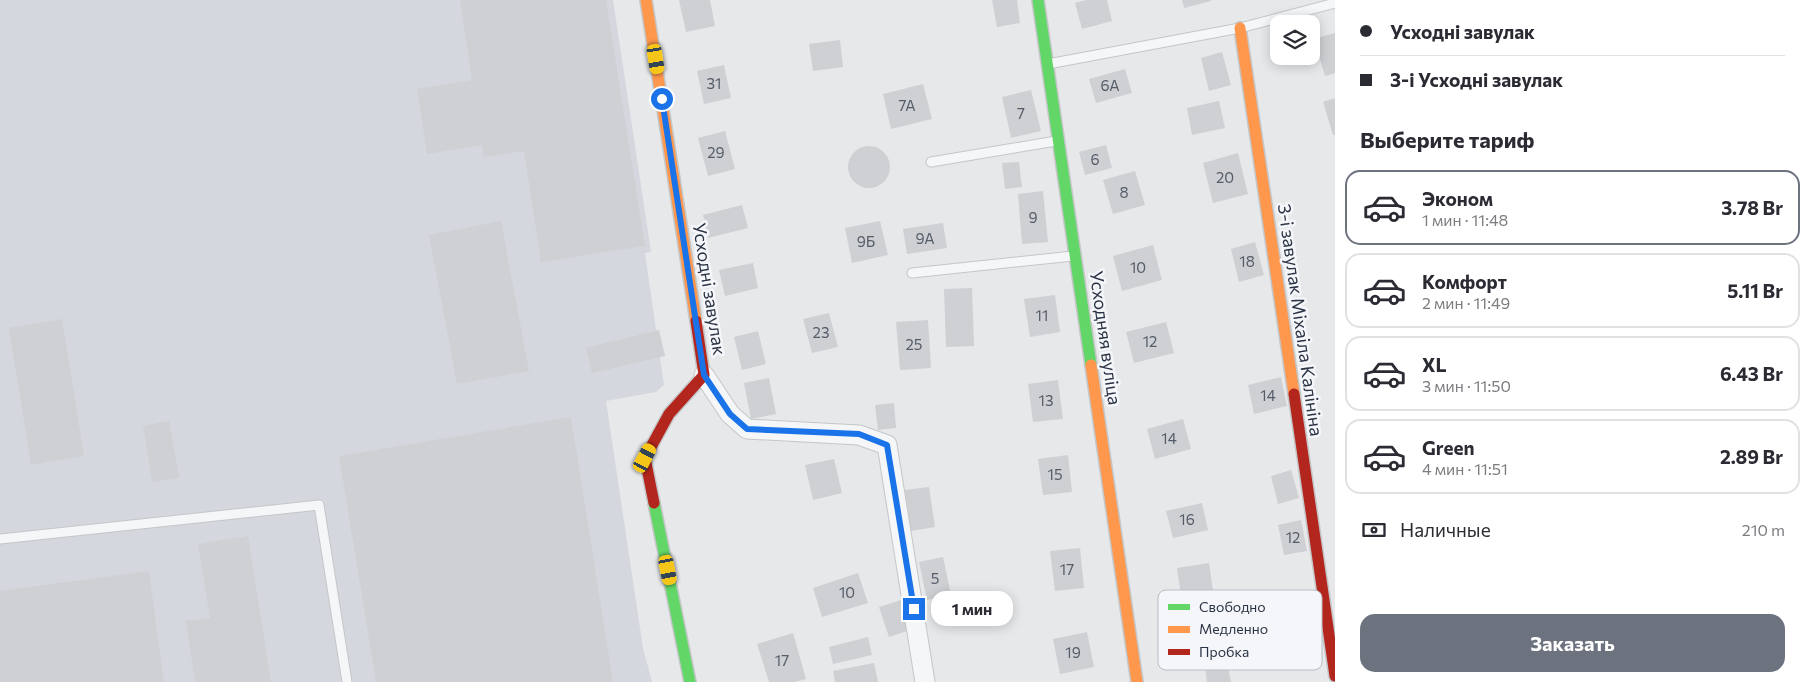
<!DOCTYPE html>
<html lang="ru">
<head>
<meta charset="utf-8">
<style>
	body { margin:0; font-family:Commissioner,sans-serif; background:#f7f7f7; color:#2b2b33; height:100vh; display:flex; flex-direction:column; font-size:19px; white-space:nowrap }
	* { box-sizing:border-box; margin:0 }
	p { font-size:16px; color:#7c7c81 }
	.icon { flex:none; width:28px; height:28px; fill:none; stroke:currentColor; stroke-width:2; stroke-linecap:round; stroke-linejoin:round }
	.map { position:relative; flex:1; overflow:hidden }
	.sheet { display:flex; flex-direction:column; background:#fff; width:475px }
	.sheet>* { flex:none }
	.banner { display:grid; align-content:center; height:110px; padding:0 25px; background:#fff }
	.buttons { position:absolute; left:1270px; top:15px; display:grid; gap:10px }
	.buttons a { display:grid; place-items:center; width:50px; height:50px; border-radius:10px; background:#fff; box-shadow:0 2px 12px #0003; font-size:25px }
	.end { position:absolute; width:22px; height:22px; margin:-11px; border:6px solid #1a73e8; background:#fff; box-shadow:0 0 0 2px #fff }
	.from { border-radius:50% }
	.bubble { position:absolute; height:35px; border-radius:15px; background:#fff; box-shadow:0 2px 12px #0003; font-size:16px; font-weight:700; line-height:35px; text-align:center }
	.car { position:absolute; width:15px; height:30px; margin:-15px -8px; border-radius:6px; box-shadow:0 0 4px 1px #0007; background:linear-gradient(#f5c518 24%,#345 0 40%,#f5c518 0 76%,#345 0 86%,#f5c518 0) }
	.banner b { display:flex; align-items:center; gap:18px; height:48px; font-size:19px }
	.banner b+b { border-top:1px solid #e1e1e2 }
	.banner i { width:12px; height:12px; background:#2b2b33 }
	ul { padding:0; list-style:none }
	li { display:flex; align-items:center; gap:15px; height:75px; margin:0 10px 8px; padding:0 15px; border:2px solid #e1e1e2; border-radius:15px }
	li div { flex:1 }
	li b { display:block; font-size:19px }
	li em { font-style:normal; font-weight:700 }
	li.selected { border-color:#6c737f }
	li>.icon { width:45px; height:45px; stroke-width:1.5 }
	h2 { padding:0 25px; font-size:22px; line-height:60px }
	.pay { display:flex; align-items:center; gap:12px; height:55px; padding:0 25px; font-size:19px }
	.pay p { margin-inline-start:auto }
	.button { display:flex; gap:10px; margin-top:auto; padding:10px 25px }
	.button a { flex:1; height:58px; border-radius:15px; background:#6c737f; color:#fff; font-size:20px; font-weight:700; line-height:58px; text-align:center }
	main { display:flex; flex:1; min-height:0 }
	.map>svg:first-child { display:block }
	.built { fill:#d4d7dd }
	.building { fill:#ced0d3 }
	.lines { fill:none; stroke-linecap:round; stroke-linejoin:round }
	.lane-casing { stroke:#c4c6c8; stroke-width:11 }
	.street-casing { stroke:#c4c6c8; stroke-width:21 }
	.fast-casing { stroke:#c4c6c8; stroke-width:14 }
	.slow-casing { stroke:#c4c6c8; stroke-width:14 }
	.jam-casing { stroke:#c4c6c8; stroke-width:14 }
	.lane { stroke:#f5f6f7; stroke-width:9 }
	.street { stroke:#f5f6f7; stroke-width:19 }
	.fast { stroke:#63d668; stroke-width:11 }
	.slow { stroke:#ff974d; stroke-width:11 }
	.jam { stroke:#b3261e; stroke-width:11 }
	.route { stroke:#1a73e8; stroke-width:6 }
	.labels { text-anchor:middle; stroke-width:5; stroke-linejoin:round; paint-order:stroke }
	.number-label { font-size:15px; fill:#545c69 }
	.street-label { font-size:18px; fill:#2b3445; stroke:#f4f6f9 }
	.key { fill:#f4f6f9; stroke:#b8bcc3; stroke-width:1 }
	.key-label { font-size:14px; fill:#2b3445 }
</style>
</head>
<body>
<main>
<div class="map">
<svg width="1335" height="682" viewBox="0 0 1335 682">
	<rect width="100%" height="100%" fill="#e6e8ea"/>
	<path class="built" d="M0 0H613L651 252 645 253 664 385 656 392 606 401 643 648 652 682H0Z"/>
	<path class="building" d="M460 0H606L645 246 541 262 524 151 484 157 482 145 427 154 417 89 472 80Z
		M679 0H710L715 26 686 32Z
		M992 0H1017L1020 23 997 27Z
		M1086 0H1107L1112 21 1082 29 1075 3Z
		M1182 0H1211V1L1184 8Z
		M1335 33V73L1325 76 1314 39Z
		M840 40 843 67 813 71 809 44Z
		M1222 52 1231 85 1209 91 1201 58Z
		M724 65 731 98 704 104 697 71Z
		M1125 69 1132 93 1096 103 1089 79Z
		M923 84 932 119 891 129 883 94Z
		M1031 90 1041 131 1011 138 1002 97Z
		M1335 98V135H1333L1323 102Z
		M1219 101 1225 128 1192 135 1187 108Z
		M725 131 735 169 708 176 698 138Z
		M1106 145 1112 168 1085 175 1079 152Z
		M848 167a21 21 0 1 1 42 0a21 21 0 1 1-42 0Z
		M1238 153 1248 194 1213 203 1203 163Z
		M1019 162 1022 187 1005 189 1002 163Z
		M1135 171 1145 205 1113 214 1103 180Z
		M1043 191 1048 242 1022 244 1018 194Z
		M742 205 748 228 708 238 703 215Z
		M501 221 529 371 457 384 429 235Z
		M880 221 888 255 852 263 845 228Z
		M943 223 947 248 907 254 903 229Z
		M1255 242 1264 275 1239 282 1231 249Z
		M1153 245 1162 280 1122 291 1113 256Z
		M753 263 758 288 725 296 719 270Z
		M972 288 974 346 946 347 944 289Z
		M1055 295 1060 332 1030 337 1024 299Z
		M829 313 838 347 812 353 803 319Z
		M62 319 84 456 31 465 9 328Z
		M928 320 931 368 900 370 896 322Z
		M1166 322 1174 353 1134 363 1126 332Z
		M659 330 665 356 592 373 586 348Z
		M758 331 766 364 742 370 734 337Z
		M1281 377 1287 406 1254 414 1248 385Z
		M769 378 776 414 751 419 744 383Z
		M1058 380 1063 419 1033 422 1028 384Z
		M894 403 896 428 878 430 875 405Z
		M571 417 613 682H376L339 456Z
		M1183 419 1191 449 1155 459 1147 429Z
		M169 421 179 478 152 482 143 426Z
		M1068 455 1072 492 1043 495 1038 459Z
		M834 459 842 493 813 500 805 465Z
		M1291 470 1299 498 1278 504 1271 476Z
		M929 487 935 527 911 531 905 490Z
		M1202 503 1208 530 1173 538 1166 511Z
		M1301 520 1307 551 1284 555 1278 525Z
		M248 536 271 682H195L186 621 210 618 198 544Z
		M1080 548 1084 588 1055 591 1050 551Z
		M943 557 951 595 927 600 919 562Z
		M1209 563 1214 597 1182 602 1177 568Z
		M149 571 164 682H0V591Z
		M858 573 868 603 822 617 813 588Z
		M901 600 910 630 889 637 879 607Z
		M1087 632 1094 667 1060 674 1053 639Z
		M793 633 806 679 795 682H769L757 644Z
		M868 637 872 655 833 664 829 647Z
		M874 663 878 682H835L833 671Z
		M1227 663 1231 682H1207L1205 666Z"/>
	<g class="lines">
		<g class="lane-casing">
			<path id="lane" d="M1048 64 1240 28 1335 3
				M931 162 1056 141
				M912 273 1073 256
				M0 539 319 505 347 682"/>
		</g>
		<g class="street-casing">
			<path id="street" d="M704 375 730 414 747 429 859 435 887 445 925 682"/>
		</g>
		<g class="fast-casing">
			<path id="fast" d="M1038 0 1091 365
				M654 503 690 682"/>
		</g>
		<g class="slow-casing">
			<path id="slow" d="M646 0 696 321
				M1240 28 1294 394
				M1091 365 1137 682"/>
		</g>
		<g class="jam-casing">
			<path id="jam" d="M1294 394 1335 676
				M654 503 645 458 669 414 704 375 696 321"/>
		</g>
		<use href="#lane" class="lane"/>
		<use href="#street" class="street"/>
		<use href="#fast" class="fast"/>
		<use href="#slow" class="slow"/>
		<use href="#jam" class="jam"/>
	</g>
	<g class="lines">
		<path class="route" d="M662 99 704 375 730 414 747 429 859 434 887 445 914 609"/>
	</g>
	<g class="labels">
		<g class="number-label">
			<text x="714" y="89">31</text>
			<text x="1110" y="91">6А</text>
			<text x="907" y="111">7А</text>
			<text x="1021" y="119">7</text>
			<text x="716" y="158">29</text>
			<text x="1095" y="165">6</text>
			<text x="1225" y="183">20</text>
			<text x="1124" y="198">8</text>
			<text x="1033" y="223">9</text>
			<text x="925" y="244">9А</text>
			<text x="866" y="247">9Б</text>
			<text x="1247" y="267">18</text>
			<text x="1138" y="273">10</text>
			<text x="1042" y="321">11</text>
			<text x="821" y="338">23</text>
			<text x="1150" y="347">12</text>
			<text x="914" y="350">25</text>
			<text x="1268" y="401">14</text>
			<text x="1046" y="406">13</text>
			<text x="1169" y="444">14</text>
			<text x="1055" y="480">15</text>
			<text x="1187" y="525">16</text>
			<text x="1293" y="543">12</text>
			<text x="1067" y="575">17</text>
			<text x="935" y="584">5</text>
			<text x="847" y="598">10</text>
			<text x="1073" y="658">19</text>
			<text x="782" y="666">17</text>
		</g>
		<g class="street-label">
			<text transform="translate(709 289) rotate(81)" y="6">Усходні завулак</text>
			<text transform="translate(1300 320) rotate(82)" y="6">3-і завулак Міхаіла Калініна</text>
			<text transform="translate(1105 338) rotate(82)" y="6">Усходняя вуліца</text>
		</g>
	</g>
	<rect x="1158" y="590" width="164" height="80" rx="8" class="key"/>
	<rect x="1168" y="604" width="22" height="6" fill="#63d668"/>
	<rect x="1168" y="626" width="22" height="7" fill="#ff974d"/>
	<rect x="1168" y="649" width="22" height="6" fill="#b3261e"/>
	<g class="key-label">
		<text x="1199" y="612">Свободно</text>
		<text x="1199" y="634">Медленно</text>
		<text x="1199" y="657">Пробка</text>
	</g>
</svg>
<div class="buttons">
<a><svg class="icon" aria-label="layers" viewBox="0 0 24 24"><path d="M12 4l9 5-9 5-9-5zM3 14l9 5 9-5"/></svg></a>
</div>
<i class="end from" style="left:662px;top:99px"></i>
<i class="end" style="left:914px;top:609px"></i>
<div class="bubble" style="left:931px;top:591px;width:82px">1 мин</div>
<i class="car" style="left:656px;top:59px;rotate:171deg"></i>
<i class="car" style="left:645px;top:458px;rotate:28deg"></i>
<i class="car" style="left:668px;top:570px;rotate:169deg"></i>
</div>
<section class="sheet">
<div class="banner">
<b><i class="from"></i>Усходні завулак</b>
<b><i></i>3-і Усходні завулак</b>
</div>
<h2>Выберите тариф</h2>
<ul>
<li class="selected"><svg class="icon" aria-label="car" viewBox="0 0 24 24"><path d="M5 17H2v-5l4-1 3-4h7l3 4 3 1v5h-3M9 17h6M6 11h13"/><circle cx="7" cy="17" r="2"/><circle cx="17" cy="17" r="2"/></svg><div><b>Эконом</b><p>1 мин · 11:48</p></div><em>3.78 Br</em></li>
<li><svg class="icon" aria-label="car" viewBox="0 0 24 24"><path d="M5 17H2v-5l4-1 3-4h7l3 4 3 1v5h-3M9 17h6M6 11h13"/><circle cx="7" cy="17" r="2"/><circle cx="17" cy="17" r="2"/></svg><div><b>Комфорт</b><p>2 мин · 11:49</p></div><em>5.11 Br</em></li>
<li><svg class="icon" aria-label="car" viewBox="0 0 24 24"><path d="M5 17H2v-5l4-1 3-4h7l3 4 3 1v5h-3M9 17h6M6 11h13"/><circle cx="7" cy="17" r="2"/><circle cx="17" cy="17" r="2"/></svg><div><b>XL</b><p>3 мин · 11:50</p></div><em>6.43 Br</em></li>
<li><svg class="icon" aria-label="car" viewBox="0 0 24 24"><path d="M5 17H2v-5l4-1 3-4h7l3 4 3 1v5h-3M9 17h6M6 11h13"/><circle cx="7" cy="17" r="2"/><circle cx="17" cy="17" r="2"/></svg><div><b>Green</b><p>4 мин · 11:51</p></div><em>2.89 Br</em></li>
</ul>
<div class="pay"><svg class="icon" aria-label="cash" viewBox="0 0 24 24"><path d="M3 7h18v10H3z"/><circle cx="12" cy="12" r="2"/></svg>Наличные<p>210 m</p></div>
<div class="button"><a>Заказать</a></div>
</section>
</main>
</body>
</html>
